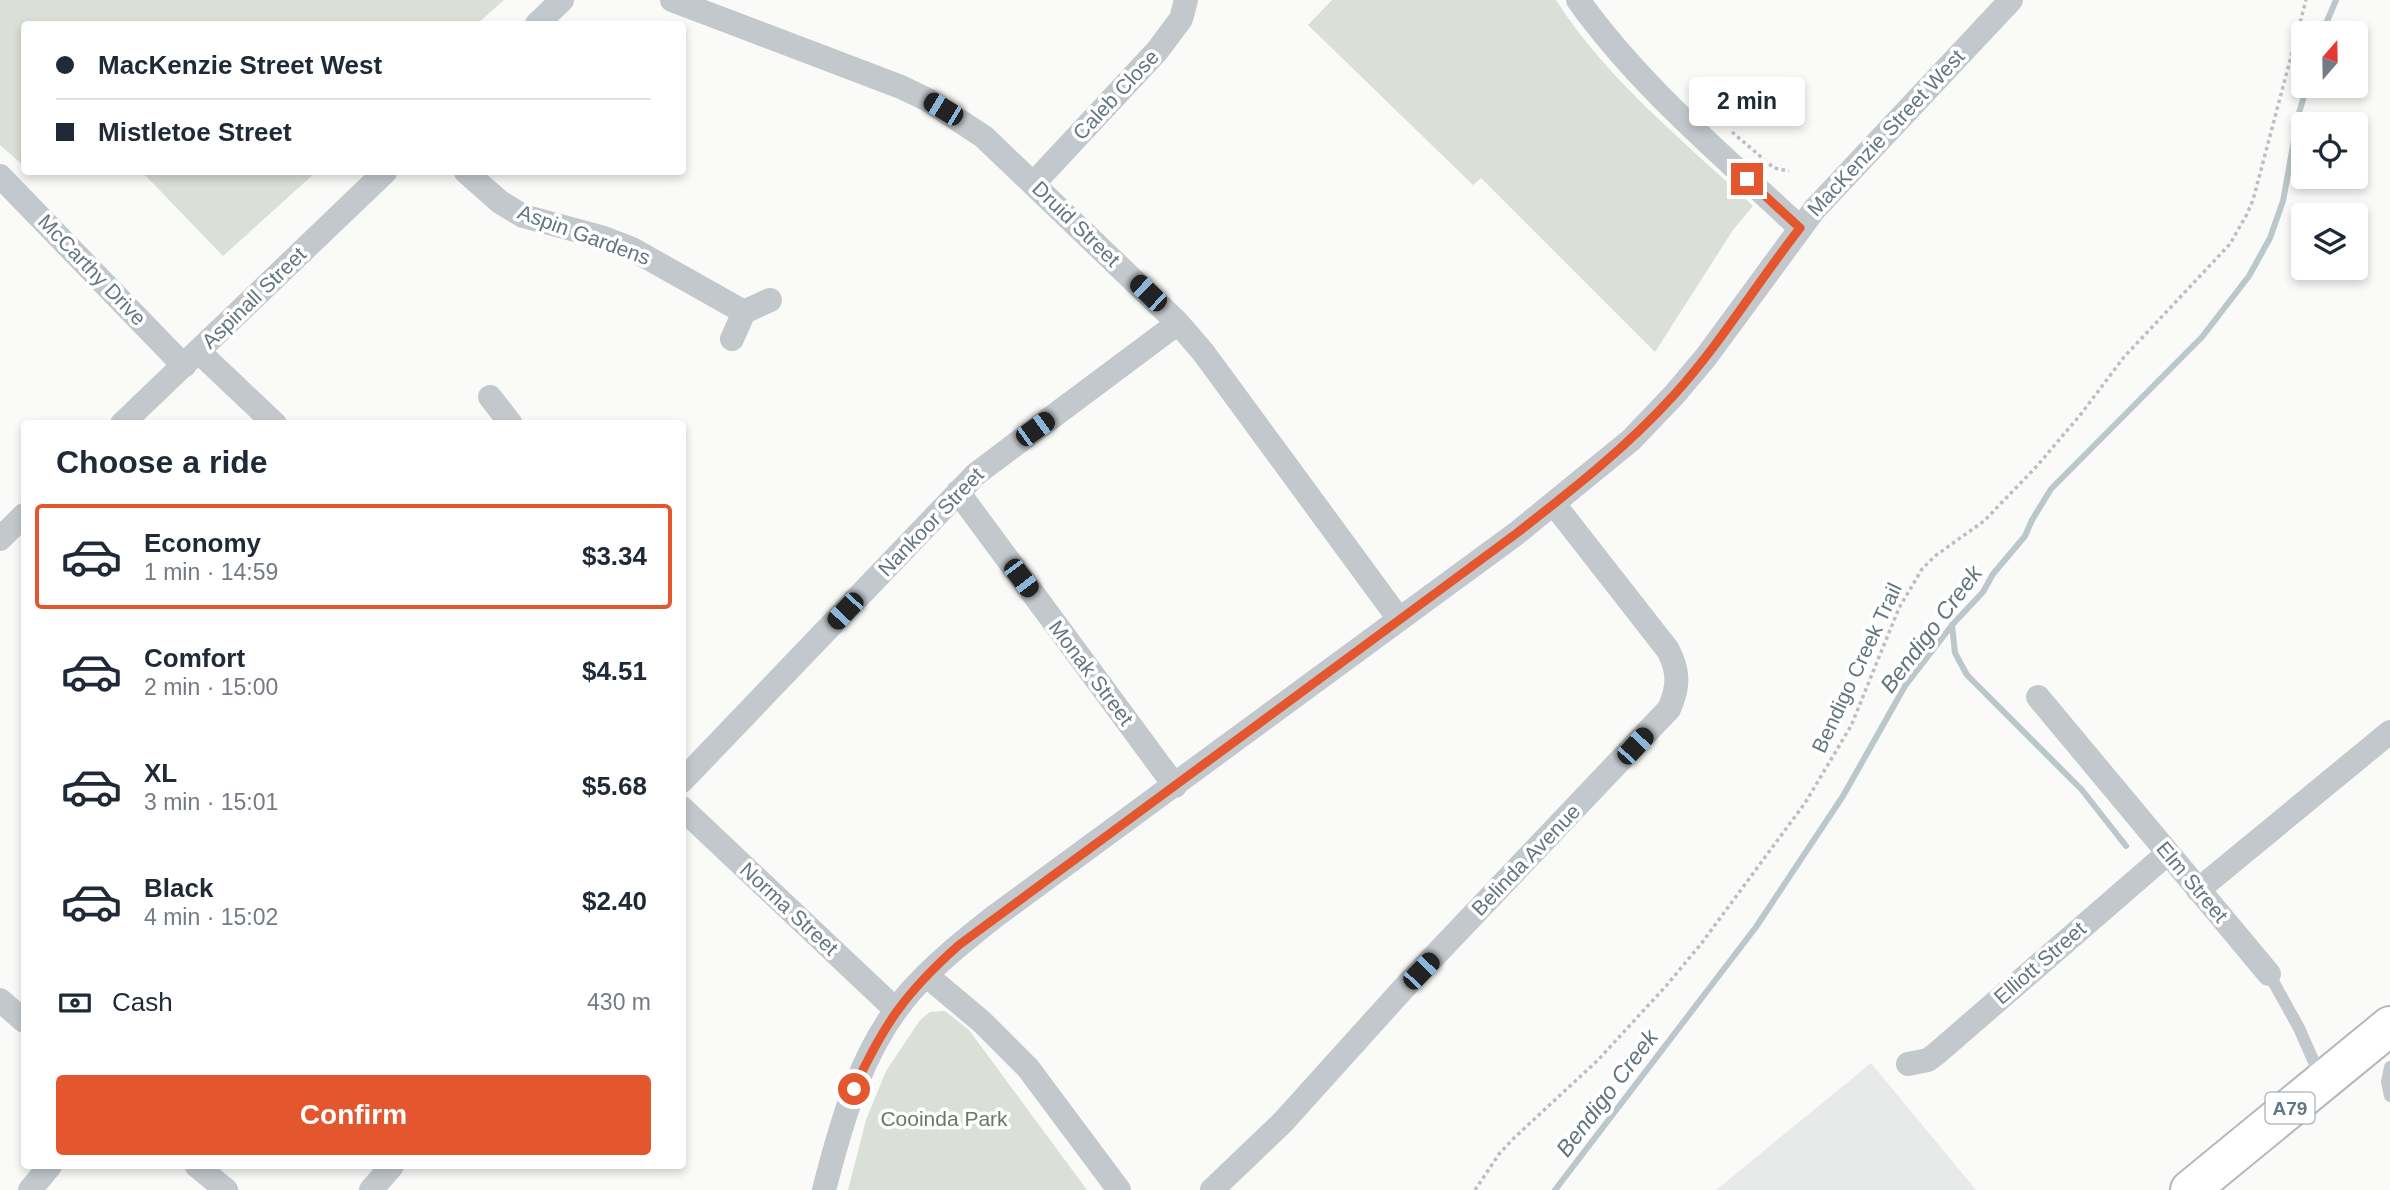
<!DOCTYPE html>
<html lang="en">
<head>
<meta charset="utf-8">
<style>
	body { margin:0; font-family:Arial,sans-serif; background:#f2f2f3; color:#1f2937; height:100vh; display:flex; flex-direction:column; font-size:26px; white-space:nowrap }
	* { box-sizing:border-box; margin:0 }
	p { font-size:23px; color:#747a83 }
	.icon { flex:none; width:38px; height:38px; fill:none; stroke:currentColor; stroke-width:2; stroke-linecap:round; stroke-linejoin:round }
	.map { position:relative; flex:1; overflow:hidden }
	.side { position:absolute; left:21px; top:420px; width:665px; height:749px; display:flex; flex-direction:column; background:#fff; border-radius:7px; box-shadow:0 4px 10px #0003 }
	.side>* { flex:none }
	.guide { position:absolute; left:21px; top:21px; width:665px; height:154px; border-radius:7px; box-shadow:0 4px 10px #0003; display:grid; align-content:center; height:154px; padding:0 35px; background:#fff }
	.needle { width:46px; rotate:20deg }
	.tools { position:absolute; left:2291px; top:21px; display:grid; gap:14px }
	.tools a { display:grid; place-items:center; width:77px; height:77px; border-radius:7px; background:#fff; box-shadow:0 4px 10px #0003; font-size:35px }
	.end { position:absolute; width:32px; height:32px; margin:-16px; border:9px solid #e4572e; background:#fff; box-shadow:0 0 0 4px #fff }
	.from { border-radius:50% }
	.bubble { position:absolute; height:49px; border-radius:7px; background:#fff; box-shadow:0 4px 10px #0003; font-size:23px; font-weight:700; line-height:49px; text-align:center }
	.car { position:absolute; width:21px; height:42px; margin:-21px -10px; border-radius:9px; box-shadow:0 0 5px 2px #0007; background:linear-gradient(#222 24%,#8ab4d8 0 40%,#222 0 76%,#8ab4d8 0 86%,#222 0) }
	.guide b { display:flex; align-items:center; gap:24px; height:66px; font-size:26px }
	.guide b+b { border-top:2px solid #e0e1e3 }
	.guide i { width:18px; height:18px; background:#1f2937 }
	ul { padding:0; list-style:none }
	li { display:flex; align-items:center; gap:21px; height:105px; margin:0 14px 10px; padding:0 21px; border:4px solid transparent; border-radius:7px }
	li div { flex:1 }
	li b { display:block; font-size:26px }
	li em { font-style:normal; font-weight:700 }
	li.current { border-color:#e4572e }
	li>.icon { width:63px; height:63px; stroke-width:1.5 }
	h2 { padding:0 35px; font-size:32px; line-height:84px }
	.pay { display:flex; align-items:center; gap:18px; height:77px; padding:0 35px; font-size:26px }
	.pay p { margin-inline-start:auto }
	.primary-button { display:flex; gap:14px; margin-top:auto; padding:14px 35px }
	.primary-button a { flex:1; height:80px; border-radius:7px; background:#e4572e; color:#fff; font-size:28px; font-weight:700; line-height:80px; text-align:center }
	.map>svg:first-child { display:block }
	.built { fill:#e8e9e9 }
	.green { fill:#dadfd7 }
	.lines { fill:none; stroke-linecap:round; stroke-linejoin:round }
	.stream { stroke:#bbc7cb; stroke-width:6 }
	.highway-casing { stroke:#b4b9bd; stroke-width:42 }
	.path { stroke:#bbbfc2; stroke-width:3.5; stroke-dasharray:3.5 3.5; stroke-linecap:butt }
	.lane { stroke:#c3c8cc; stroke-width:12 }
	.street { stroke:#c3c8cc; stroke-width:24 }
	.highway { stroke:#fff; stroke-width:38 }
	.route { stroke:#e4572e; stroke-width:9 }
	.labels { text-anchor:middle; stroke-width:7; stroke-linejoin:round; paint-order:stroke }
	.shield { fill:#fff; stroke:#939fa8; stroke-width:2 }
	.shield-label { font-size:19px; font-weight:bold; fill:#657683 }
	.street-label { font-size:21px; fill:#657683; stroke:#fff }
	.park-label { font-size:21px; fill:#687a64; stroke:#fff }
	.water-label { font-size:23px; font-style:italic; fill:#60757c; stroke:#fff }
</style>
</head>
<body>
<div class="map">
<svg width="2390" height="1190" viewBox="0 0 2390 1190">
	<rect width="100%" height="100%" fill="#fafaf8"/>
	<path class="built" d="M1871 1063 1976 1190H1716Z"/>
	<path class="green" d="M0 0H504L477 24H24V166L0 145Z
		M1332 0H1556C1607 80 1684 141 1753 206L1733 230 1655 352 1481 178 1473 185 1308 25Z
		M142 172H316L223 256Z
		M945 1011 969 1030 1087 1190H848L866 1120 886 1071 920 1020 930 1012Z"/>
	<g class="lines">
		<path class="stream" d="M2322 33 2336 0
			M1952 625 1955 653 1967 675 2082 790 2126 846
			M1555 1190 1756 927 1843 796 1905 686 1952 625 1983 592 1993 574 2025 536 2032 520 2051 489 2202 337 2249 276 2270 238 2283 201 2299 113 2307 86"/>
		<g class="highway-casing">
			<path id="highway" d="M2190 1190 2390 1026"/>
		</g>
		<path class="path" d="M1732 132 1774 168 1789 171
			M1475 1190 1499 1154 1514 1138 1598 1060 1666 986 1701 944 1805 803 1851 726 1899 608 1922 569 1935 556 1984 521 2037 466 2081 414 2124 357 2230 244 2247 214 2253 200 2306 0"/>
		<path class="lane" d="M2269 974 2299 1028 2321 1078
			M2390 1067 2387 1082 2390 1096"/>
		<path class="street" d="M672 0 901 87 928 100 984 137 1178 323 1203 352 1399 619
			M1578 0C1640 87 1723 155 1800 228
			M537 24 562 0
			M466 172 500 202 523 216 601 237 632 249 744 312
			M0 176 184 366
			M1034 183 1157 51 1181 19 1186 0
			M732 339 744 312 770 300
			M198 351 275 424
			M490 397 511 424
			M122 424 385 172
			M958 492 1175 786
			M0 539 24 515
			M2038 697 2269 974
			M682 781 976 474 1178 323
			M682 808 896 1010
			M2198 890 2390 732
			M926 975 982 1022 1028 1068 1119 1190
			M0 1000 24 1021
			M1908 1064 1928 1060 1936 1054 2168 853
			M197 1166 226 1190
			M30 1190 50 1166
			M371 1190 392 1166
			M824 1190C842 1120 862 1047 911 991 936 963 965 940 994 917L1517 533 1631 440 1674 395 1706 357 1814 210 2011 0
			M1212 1190 1283 1122 1403 989 1669 709C1679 687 1679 671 1668 650L1554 504"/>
		<use href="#highway" class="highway"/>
	</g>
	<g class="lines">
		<path class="route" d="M854 1089C883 1025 906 992 959 945L1517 533C1572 490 1627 447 1674 395 1721 343 1757 283 1800 228L1747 179"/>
	</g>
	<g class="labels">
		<rect class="shield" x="2265.5" y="1092.5" width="49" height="31" rx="5"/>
		<g class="shield-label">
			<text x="2290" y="1115">A79</text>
		</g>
		<g class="street-label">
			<text transform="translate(1116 95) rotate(-47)" y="7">Caleb Close</text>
			<text transform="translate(1886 133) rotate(-47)" y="7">MacKenzie Street West</text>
			<text transform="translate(1076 224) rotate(44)" y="7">Druid Street</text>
			<text transform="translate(584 235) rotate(20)" y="7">Aspin Gardens</text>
			<text transform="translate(92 270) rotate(46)" y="7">McCarthy Drive</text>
			<text transform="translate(254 298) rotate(-44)" y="7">Aspinall Street</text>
			<text transform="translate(931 522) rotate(-46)" y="7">Nankoor Street</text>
			<text transform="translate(1857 668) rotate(-65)" y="7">Bendigo Creek Trail</text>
			<text transform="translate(1091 673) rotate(53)" y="7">Monak Street</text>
			<text transform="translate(1526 860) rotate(-46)" y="7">Belinda Avenue</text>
			<text transform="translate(2192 882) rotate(50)" y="7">Elm Street</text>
			<text transform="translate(789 909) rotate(43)" y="7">Norma Street</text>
			<text transform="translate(2040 963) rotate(-41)" y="7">Elliott Street</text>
		</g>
		<g class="park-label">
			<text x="944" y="1126">Cooinda Park</text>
		</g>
		<g class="water-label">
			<text transform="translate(1931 629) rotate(-53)" y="8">Bendigo Creek</text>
			<text transform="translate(1607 1093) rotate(-53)" y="8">Bendigo Creek</text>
		</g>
	</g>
</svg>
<div class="tools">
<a><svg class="needle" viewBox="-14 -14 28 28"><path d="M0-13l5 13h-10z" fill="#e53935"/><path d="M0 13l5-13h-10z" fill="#747a83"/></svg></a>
<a><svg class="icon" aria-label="locate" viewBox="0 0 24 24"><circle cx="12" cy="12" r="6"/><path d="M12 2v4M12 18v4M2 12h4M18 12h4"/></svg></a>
<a><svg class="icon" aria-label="layers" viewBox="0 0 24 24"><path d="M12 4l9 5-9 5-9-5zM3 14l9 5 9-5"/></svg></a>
</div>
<i class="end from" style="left:854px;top:1089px"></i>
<i class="end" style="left:1747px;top:179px"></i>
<div class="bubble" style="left:1689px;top:77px;width:116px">2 min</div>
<i class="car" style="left:943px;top:109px;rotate:301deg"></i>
<i class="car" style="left:1148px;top:293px;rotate:314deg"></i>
<i class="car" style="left:1035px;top:429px;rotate:54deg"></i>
<i class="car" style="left:1021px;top:578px;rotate:143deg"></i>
<i class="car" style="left:845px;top:611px;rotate:223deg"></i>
<i class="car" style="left:1635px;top:746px;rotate:43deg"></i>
<i class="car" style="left:1421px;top:971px;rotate:44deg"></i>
<div class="guide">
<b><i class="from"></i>MacKenzie Street West</b>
<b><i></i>Mistletoe Street</b>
</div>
<section class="side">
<h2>Choose a ride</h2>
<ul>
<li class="current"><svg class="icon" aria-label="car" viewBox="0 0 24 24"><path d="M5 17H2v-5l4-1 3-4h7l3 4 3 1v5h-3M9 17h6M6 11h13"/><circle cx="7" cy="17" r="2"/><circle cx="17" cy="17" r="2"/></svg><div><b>Economy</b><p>1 min · 14:59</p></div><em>$3.34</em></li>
<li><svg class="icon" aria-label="car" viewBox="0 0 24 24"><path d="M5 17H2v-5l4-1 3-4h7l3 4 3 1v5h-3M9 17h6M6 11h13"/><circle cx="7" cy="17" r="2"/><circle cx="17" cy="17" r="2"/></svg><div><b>Comfort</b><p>2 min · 15:00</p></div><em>$4.51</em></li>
<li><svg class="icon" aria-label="car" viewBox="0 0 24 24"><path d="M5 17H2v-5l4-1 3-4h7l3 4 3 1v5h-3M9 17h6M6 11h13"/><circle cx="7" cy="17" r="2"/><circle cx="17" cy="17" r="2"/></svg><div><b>XL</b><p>3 min · 15:01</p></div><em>$5.68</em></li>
<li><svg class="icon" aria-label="car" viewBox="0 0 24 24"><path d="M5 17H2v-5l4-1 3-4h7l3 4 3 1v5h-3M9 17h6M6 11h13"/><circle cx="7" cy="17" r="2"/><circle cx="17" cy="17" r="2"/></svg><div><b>Black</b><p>4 min · 15:02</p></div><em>$2.40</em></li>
</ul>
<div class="pay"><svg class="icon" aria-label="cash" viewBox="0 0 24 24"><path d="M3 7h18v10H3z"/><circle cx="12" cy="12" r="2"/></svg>Cash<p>430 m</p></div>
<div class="primary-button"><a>Confirm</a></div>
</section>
</div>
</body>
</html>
